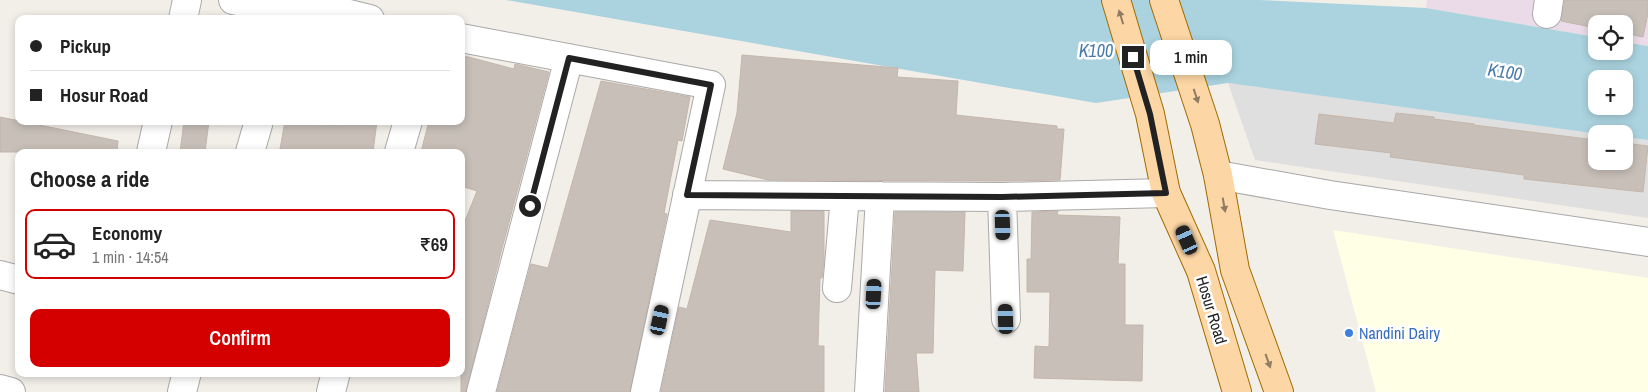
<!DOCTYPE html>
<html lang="en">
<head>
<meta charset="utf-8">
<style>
	body { margin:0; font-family:"Archivo Narrow",sans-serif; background:#f2f2f2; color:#222; height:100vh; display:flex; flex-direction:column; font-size:19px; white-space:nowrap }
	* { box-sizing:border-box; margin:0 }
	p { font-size:16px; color:#767676 }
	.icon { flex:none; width:28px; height:28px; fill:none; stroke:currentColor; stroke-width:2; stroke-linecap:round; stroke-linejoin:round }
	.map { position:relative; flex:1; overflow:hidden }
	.panel { position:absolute; left:15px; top:149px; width:450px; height:228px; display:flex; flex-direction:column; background:#fff; border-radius:10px; box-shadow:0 2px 8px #0003 }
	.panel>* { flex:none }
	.hud { position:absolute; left:15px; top:15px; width:450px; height:110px; border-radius:10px; box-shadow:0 2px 8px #0003; display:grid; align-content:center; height:110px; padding:0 15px; background:#fff }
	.buttons { position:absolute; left:1588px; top:15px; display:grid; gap:10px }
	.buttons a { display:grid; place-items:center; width:45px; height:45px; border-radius:10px; background:#fff; box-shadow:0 2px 8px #0003; font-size:25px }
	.end { position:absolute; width:22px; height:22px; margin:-11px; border:6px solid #222; background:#fff; box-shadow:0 0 0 2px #fff }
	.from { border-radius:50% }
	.bubble { position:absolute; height:35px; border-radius:10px; background:#fff; box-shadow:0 2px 8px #0003; font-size:16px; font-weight:600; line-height:35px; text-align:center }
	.car { position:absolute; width:15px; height:30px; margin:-15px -8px; border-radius:6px; box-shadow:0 0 4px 1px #0007; background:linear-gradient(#222 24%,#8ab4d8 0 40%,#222 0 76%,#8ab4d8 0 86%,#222 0) }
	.hud b { display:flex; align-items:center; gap:18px; height:48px; font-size:19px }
	.hud b+b { border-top:1px solid #e0e0e0 }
	.hud i { width:12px; height:12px; background:#222 }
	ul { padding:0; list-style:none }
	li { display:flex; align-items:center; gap:15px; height:70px; margin:0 10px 8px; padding:0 5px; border:2px solid transparent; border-radius:10px }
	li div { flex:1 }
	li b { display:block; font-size:19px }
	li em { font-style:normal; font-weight:600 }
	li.active { border-color:#d40000 }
	li>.icon { width:45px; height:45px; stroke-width:1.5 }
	h2 { padding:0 15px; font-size:22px; line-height:60px }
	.primary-button { display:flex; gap:10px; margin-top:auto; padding:10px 15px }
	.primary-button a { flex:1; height:58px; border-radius:10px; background:#d40000; color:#fff; font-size:20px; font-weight:600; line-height:58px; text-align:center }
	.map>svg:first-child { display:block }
	.residential { fill:#e0dfdf }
	.industrial { fill:#ebdbe8 }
	.education { fill:#ffffe5 }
	.water { fill:#aad3df; fill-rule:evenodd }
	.building { fill:#c7bfb8; stroke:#c4b6ab }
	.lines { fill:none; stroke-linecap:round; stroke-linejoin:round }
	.minor-casing { stroke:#a9a9a9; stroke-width:30 }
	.major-casing { stroke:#a06b00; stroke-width:30 }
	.minor { stroke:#fff; stroke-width:28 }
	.major { stroke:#fcd6a4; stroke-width:28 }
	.oneway { fill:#8f7c63 }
	.route { stroke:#222; stroke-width:6 }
	.shop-dot { fill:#3f7fe0; stroke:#fff; stroke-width:2 }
	.labels { text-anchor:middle; stroke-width:5; stroke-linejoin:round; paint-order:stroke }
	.street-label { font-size:16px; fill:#222; stroke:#fff }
	.shop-label { font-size:16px; fill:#366cbe; stroke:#fff; text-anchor:start }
	.water-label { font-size:18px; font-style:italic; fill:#4a7aab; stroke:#fff }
</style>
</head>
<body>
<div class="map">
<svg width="1648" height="392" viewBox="0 0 1648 392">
	<rect width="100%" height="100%" fill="#f2efe9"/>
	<path class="residential" d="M1228 83 1599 134H1596V161H1624V137L1648 140V218L1255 160Z"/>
	<path class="industrial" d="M1427 0H1648V46L1624 42V24H1596V37L1426 8Z"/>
	<path class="education" d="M1333 230 1648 278V392H1376Z"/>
	<path class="water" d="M506 0H1259L1426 8 1596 37V51H1624V42L1648 46V140L1624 137V134H1599L1228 83 1096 103ZM1596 79H1624V106H1596Z"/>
	<path class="building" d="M1565 0H1648V13L1643 37 1624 33V24H1596V28L1561 21Z
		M461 55 514 69 515 64 549 72 500 256 466 392H461V231L477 191 461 186V152H421L429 121H461Z
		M742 55 898 68 897 77 958 81 956 115 1057 126V129H1064L1060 180 1002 181 768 180 723 169 737 113Z
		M601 81 690 97 682 141 678 140 664 213 667 214 630 392H497L531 264 548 268Z
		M1396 113 1434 117V119L1474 124V125L1596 140V161H1624V143L1648 146 1643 192 1524 179V175L1390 157 1391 153 1315 144 1319 114 1394 123Z
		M0 117 118 141 117 152H0Z
		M184 121H209L205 152H180Z
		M285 121H309L337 126V121H377L373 152H298L280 149Z
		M791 211H824V260L822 278H820L818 346H824V392H661L679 307 687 309 710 220 791 232Z
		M1058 211 1057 215 1120 217 1118 264H1125V325H1143L1142 381 1034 378 1035 346 1049 347 1050 292H1027V259H1031L1032 212Z
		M895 212H965L963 271 935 270 933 353H916L919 392H885Z"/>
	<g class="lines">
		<g class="minor-casing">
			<path id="minor" d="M233 0 291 12 345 13 370 19
				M1547 14 1549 0
				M183 19 187 0
				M461 38 711 85 645 392
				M151 152 158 121
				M250 152 259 121
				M399 152 408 121
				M1218 175 1330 195 1648 242
				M687 195 1002 197 1166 193
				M1002 197 1006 319
				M0 275 19 280
				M837 288 845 196
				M0 389 11 392
				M182 392 187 372
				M331 392 336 372
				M481 392 569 58
				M869 392 880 196"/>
		</g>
		<g class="major-casing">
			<path id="major" d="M1116 0 1150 114 1166 193 1201 271 1237 392
				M1164 0 1205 124 1218 175 1235 270 1279 392"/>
		</g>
		<use href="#minor" class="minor"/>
		<use href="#major" class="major"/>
	</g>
	<defs><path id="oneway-solid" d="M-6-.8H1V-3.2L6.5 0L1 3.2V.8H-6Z" transform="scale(1.25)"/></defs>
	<g class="oneway">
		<use href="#oneway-solid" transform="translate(1121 17) rotate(-107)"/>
		<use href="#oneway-solid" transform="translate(1196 96) rotate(72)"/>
		<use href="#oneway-solid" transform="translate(1224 205) rotate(80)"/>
		<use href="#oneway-solid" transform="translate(1268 361) rotate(70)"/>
	</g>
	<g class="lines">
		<path class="route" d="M530 206 569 58 711 85 687 195 1002 197 1166 193 1150 114 1133 57"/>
	</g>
	<circle class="shop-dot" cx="1349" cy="333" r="5"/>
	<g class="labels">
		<g class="street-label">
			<text transform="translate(1212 310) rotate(73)" y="6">Hosur Road</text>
		</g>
		<g class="shop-label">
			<text x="1359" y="339">Nandini Dairy</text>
		</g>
		<g class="water-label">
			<text x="1096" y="57">K100</text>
			<text transform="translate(1505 72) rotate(8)" y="6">K100</text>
		</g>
	</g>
</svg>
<div class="buttons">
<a><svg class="icon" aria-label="locate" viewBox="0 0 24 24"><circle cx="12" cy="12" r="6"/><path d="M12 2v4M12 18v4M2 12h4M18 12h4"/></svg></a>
<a>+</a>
<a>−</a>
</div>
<i class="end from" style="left:530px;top:206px"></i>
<i class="end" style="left:1133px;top:57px"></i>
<div class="bubble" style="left:1150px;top:40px;width:82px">1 min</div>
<i class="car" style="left:1003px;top:225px;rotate:178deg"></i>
<i class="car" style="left:1187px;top:240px;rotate:336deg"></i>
<i class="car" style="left:874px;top:294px;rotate:3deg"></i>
<i class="car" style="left:1006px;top:319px;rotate:358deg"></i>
<i class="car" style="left:660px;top:320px;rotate:12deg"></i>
<div class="hud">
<b><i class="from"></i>Pickup</b>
<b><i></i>Hosur Road</b>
</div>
<section class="panel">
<h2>Choose a ride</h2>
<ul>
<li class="active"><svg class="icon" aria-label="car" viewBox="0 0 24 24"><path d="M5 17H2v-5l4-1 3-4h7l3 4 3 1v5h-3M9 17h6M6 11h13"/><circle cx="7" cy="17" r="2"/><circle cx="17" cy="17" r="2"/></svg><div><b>Economy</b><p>1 min · 14:54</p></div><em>₹69</em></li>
</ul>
<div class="primary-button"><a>Confirm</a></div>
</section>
</div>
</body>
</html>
